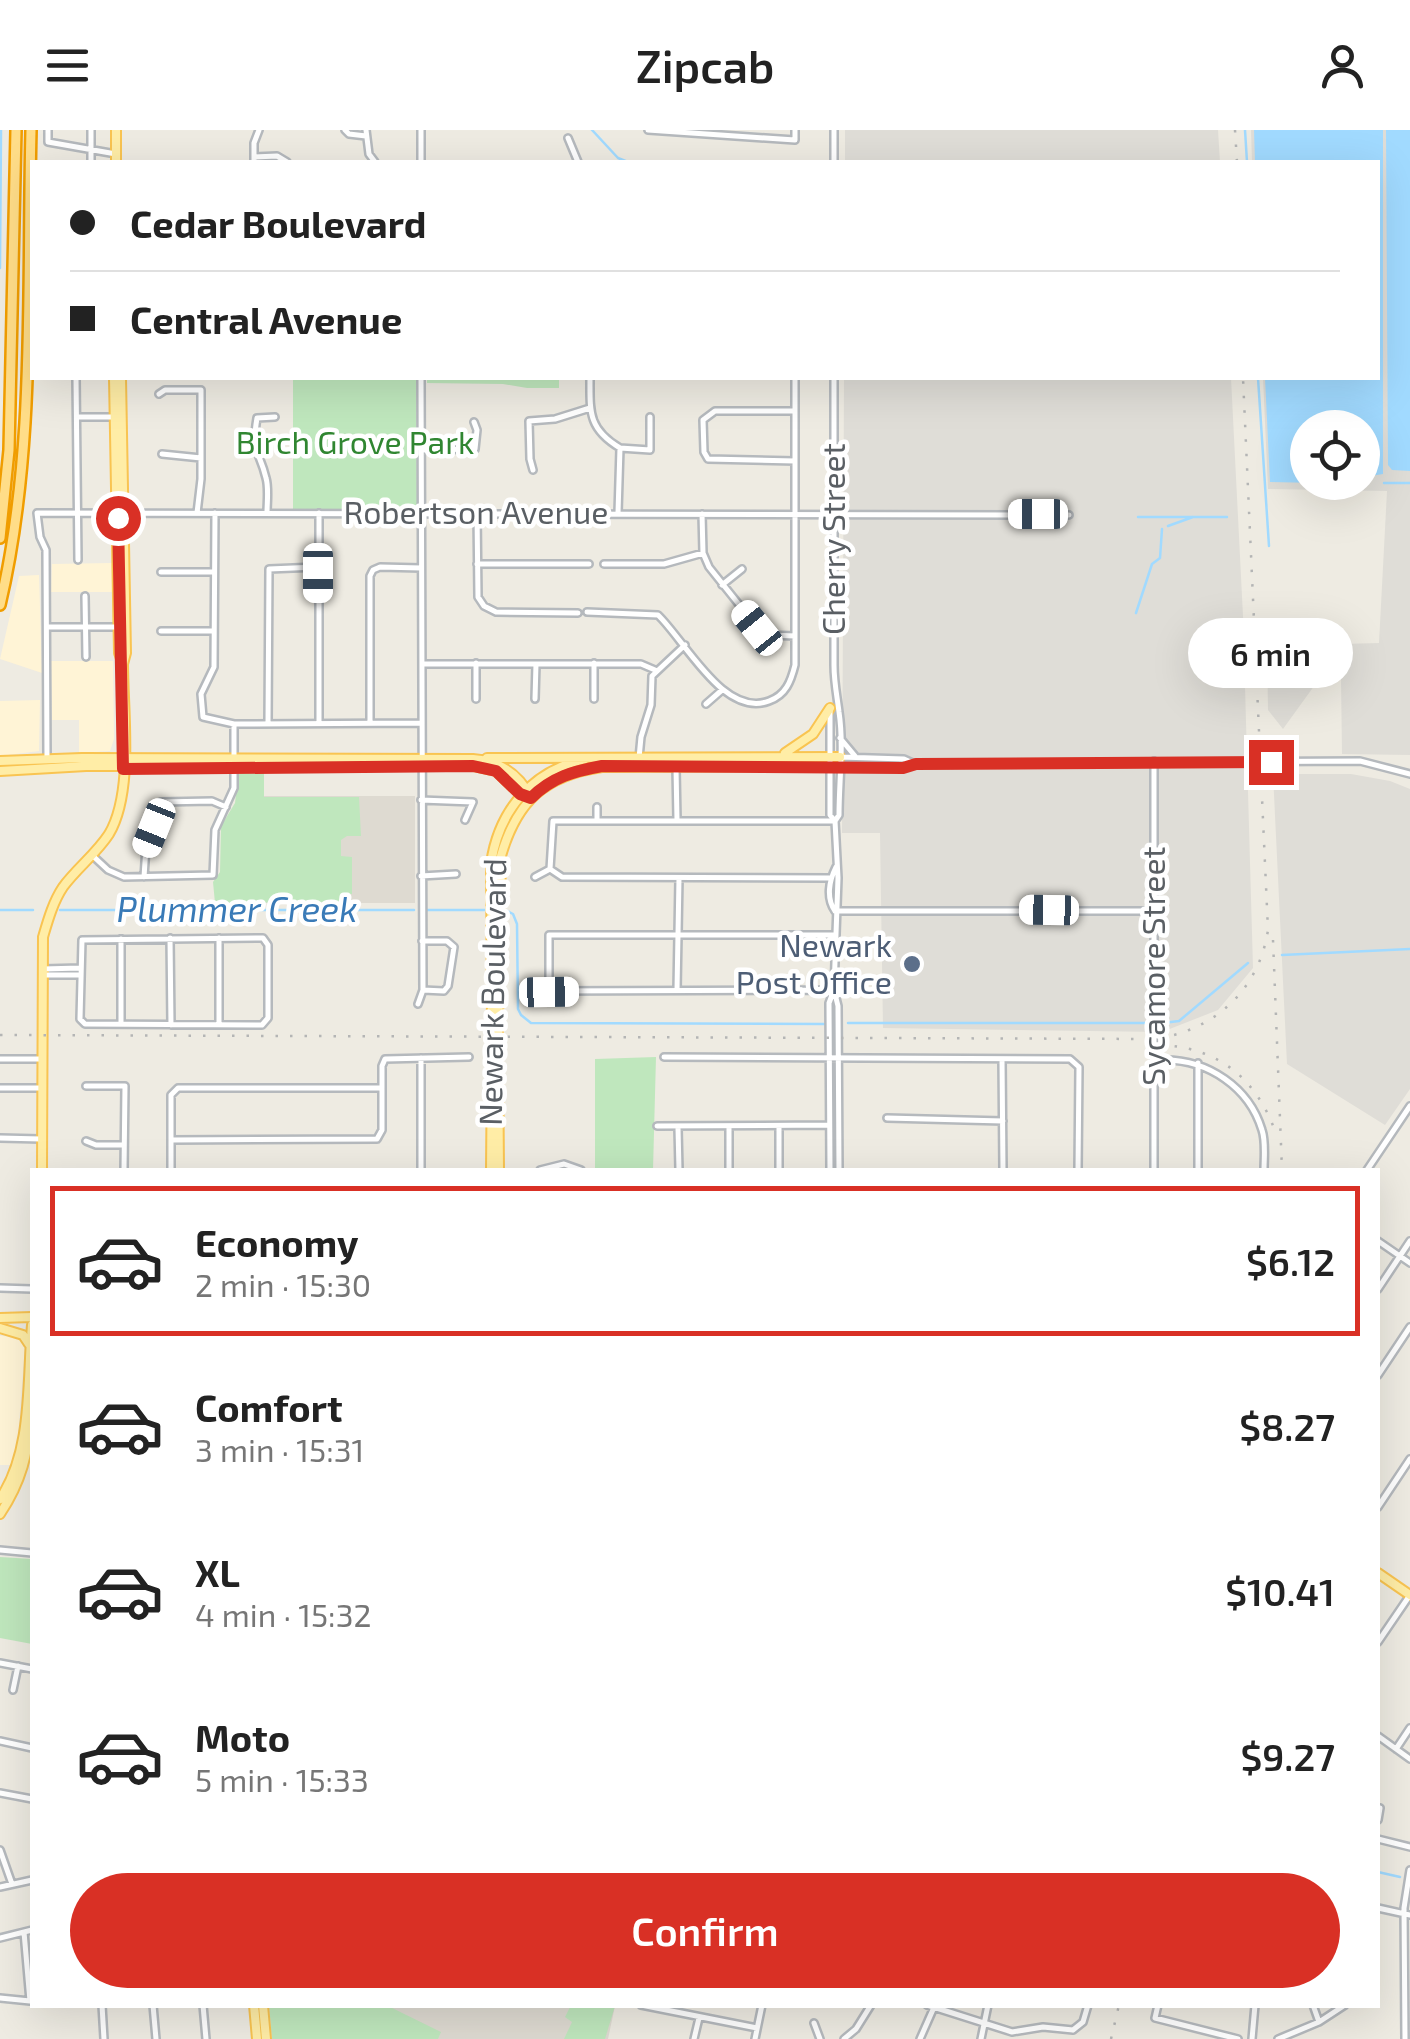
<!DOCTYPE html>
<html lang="en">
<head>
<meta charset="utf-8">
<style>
	body { margin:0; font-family:"Exo 2",sans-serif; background:#f6f6f6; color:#222; height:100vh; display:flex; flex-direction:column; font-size:38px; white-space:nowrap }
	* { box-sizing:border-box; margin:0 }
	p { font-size:32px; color:#767676 }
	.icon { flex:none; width:55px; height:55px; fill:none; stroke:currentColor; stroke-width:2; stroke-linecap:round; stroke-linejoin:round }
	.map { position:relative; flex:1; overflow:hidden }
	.side { position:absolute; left:30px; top:1038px; width:1350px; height:840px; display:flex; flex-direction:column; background:#fff; border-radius:0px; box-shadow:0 10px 40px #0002 }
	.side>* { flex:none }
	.banner { position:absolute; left:30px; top:30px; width:1350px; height:220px; border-radius:0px; box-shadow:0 10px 40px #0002; display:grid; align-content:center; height:220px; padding:0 40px; background:#fff }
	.controls { position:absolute; left:1290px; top:280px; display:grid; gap:20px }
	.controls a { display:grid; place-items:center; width:90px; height:90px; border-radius:50%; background:#fff; box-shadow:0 10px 40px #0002; font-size:50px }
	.end { position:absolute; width:45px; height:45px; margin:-22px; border:12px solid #d93025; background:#fff; box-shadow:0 0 0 5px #fff }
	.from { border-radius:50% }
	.bubble { position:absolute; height:70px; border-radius:35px; background:#fff; box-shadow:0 10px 40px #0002; font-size:32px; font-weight:600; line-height:70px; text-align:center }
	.car { position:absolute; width:30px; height:60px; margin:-30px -15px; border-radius:12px; box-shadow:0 0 8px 2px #0007; background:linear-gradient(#fff 24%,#345 0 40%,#fff 0 76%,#345 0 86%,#fff 0) }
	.banner b { display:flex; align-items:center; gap:35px; height:95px; font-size:38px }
	.banner b+b { border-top:2px solid #e0e0e0 }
	.banner i { width:25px; height:25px; background:#222 }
	ul { padding:18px 0 0; list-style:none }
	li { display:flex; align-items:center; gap:30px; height:150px; margin:0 20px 15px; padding:0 20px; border:5px solid transparent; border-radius:0px }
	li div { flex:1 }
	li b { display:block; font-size:38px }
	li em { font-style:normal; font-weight:600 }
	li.active { border-color:#d93025 }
	li>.icon { width:90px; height:90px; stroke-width:1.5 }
	.action { display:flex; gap:20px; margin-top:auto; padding:20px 40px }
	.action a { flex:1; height:115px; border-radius:60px; background:#d93025; color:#fff; font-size:40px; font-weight:600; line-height:115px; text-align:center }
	header { display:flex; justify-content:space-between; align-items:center; height:130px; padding:0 40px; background:#fff; font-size:45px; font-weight:600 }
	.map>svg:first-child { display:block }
	.commercial { fill:#fff4d6 }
	.industrial { fill:#dfddd7; fill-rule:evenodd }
	.education { fill:#dedad1 }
	.green { fill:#bfe7bd }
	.water { fill:#a1daff; fill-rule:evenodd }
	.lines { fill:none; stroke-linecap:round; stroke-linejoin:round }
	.stream { stroke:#a1daff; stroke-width:2.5 }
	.minor-casing { stroke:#b5b9bd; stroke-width:10 }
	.major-casing { stroke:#f9c451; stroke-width:12 }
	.highway-casing { stroke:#f09d00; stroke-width:14 }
	.minor { stroke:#fff; stroke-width:5 }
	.major { stroke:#ffeda6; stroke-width:8 }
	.highway { stroke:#fd8; stroke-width:9 }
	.rail { stroke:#b4b5b5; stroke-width:2.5; stroke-dasharray:2.5 12; stroke-linecap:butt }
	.major-bridge-casing { stroke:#f9c451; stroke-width:12; stroke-linecap:butt }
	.major-bridge { stroke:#ffeda6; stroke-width:8 }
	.route { stroke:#d93025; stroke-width:12 }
	.service-dot { fill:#5c6f8a; stroke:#fff; stroke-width:4 }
	.labels { text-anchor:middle; stroke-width:9; stroke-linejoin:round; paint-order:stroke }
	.park-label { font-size:32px; fill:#308631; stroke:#fff }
	.street-label { font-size:32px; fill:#5a5f64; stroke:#fff }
	.service-label { font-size:32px; fill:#4e5e75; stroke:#fff; text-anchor:end }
	.water-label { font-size:35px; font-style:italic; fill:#397ab7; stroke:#fff }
</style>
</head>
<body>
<header><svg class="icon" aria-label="menu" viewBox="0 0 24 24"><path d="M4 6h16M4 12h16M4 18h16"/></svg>Zipcab<svg class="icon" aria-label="person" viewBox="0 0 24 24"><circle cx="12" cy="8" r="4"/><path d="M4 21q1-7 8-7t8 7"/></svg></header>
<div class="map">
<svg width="1410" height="1909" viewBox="0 0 1410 1909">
	<rect width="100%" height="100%" fill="#eeebe2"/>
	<path class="commercial" d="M112 433V462H51L52 434Z
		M39 445 42 543 0 529 19 446Z
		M51 531H113L114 609 110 621 79 623V590H52Z
		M40 570 39 621 0 626V571Z
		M0 1206 19 1207 25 1216 17 1319 11 1335H0Z"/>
	<path class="industrial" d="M845 0H1218L1220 32H845Z
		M1251 0H1410V625L1342 624 1341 548 1317 552 1283 599 1268 580 1267 516 1379 513 1387 361 1268 359 1263 248H1378V32H1252ZM1308 298H1362V352H1308Z
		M844 248H1231L1243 486 1253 838 1218 880 1162 902 883 898 880 703H842Z
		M1273 644H1351L1390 651 1410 659V959L1385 995 1287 934Z"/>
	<path class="education" d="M264 666H415V773H263Z
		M269 1875H611L615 1876 608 1909H272Z"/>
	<path class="green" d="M293 248H416L417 380 293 379Z
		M427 248H559V258H527L503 254 427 253Z
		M242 642H264V667H359L361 706H347L341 710V726L352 727V764H342L341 772 215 773 213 752 220 742 221 696 235 673 238 645Z
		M656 927 653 1040H595V929Z
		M0 1427 32 1429V1514L0 1508Z
		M269 1875H386L441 1902 438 1909H272Z
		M571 1875 615 1876 605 1909H564L572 1892 565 1887Z"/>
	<path class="water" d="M1254 0H1383V344L1365 347V354L1270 352 1265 248H1378V32H1255ZM1308 298H1362V352H1308Z
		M1386 0H1410V341L1392 340 1388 335Z"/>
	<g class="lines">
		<path class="stream" d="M592 0 618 28 628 32
			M1245 0 1247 32
			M0 138 1 0
			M1258 248 1269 416
			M1384 353H1410
			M1138 387H1192
			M1168 396 1193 387H1227
			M1136 483 1152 434 1160 428 1162 399
			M0 780H33
			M60 780H414
			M427 780H486
			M505 780 513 784 517 794 518 879 521 885 531 893 824 894
			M1282 825 1410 819
			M848 893H1146
			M1163 893 1179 891 1248 833
			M1378 1742 1400 1747"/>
		<g class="minor-casing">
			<path id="minor" d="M48 0V12L116 24
				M91 0V32
				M345 0 349 4 366 6
				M366 0 369 24 375 32
				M648 0 795 10V0
				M568 8 578 32
				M254 27 277 26 287 32
				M254 32V13L259 0
				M421 32V0
				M834 32V0
				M76 248 78 430
				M590 248C590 282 588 299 620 318L618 383
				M159 264 165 260H201V349L197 383
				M794 281H715L703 290 704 322 708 329 795 331
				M78 287H115
				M620 318 650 320V287
				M421 320 475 319 477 300 474 292
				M162 324 201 328
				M533 340 530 329 529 291 555 289 590 278
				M215 383 214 537 201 564 203 587 234 594 420 593
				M267 383C267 372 269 358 266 348 259 319 251 324 257 288L275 287
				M477 383 478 467 484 476 496 482 578 483
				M702 384 703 423 709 437 757 497 769 505 795 506
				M477 434H589
				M604 434H664L703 423
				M161 442H213
				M722 455 742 439
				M85 466 86 527
				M587 482 658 485C686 512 724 588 769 571 786 565 791 551 795 535V248
				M47 497H119
				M161 501H213
				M422 534H641L655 540
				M476 569V533
				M535 569 536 534
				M594 569V533
				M706 574 722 560
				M830 581V685L835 691
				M319 592V383
				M370 592V446L373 440 380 437 421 438
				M268 593 269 439 317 437
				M840 608 855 626
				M840 627 904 629 915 634
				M639 628 641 607 651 575 652 546 685 515
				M47 629 46 420 40 407 37 383 1069 385
				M1154 631V1040
				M839 636 903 638 915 634 1360 631 1410 644
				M676 638 677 690
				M421 670 473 672 465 690
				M597 677V690
				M93 726 108 740 124 747 213 745 215 700 234 658V594
				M550 739 553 691H835
				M550 739 562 747 830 748
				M421 746 456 744
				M144 747 146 717 161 672 212 671 226 677
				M535 747 550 739
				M835 781H1154
				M835 781C826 768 829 751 836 737
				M170 808 171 895
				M263 808 268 815V888L262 895 85 894 80 889 82 810Z
				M121 809V894
				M422 811H447L454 817 448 856 444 861 423 860
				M43 839 80 838
				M44 845H78
				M677 860 679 748
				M834 860 549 861V805H834
				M834 860 838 876 839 1040
				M418 874 423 860 421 248
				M219 895V808
				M664 927 1070 929 1079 937 1078 1040
				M0 929H41
				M1002 930 1003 1040
				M1165 930C1208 930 1249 957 1262 1000 1266 1012 1264 1028 1264 1040
				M86 956H125L124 1040
				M0 958H42
				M887 988 1003 991
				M657 996 829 995
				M729 996V1040
				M678 998 679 1040
				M0 1008 41 1009
				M171 1010 377 1009 382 1000V936L385 929 469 927
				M86 1011 96 1015H124
				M171 1040V965L178 958H382
				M421 1040V928
				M540 1040 564 1034 581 1040
				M779 1040V996
				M830 1040 829 873 834 860 838 748 835 691 839 685C839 652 844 615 839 582 837 566 834 552 834 535V248
				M1198 1040V933
				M1367 1040 1410 976
				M1378 1111 1410 1133
				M0 1158 32 1159
				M1378 1159 1410 1111
				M1378 1245 1410 1197
				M1378 1377 1410 1329
				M0 1420 32 1423
				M1378 1512 1410 1465
				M0 1533 32 1539
				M13 1560 18 1536
				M1378 1606 1410 1629
				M0 1611 32 1618
				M1396 1619 1410 1598
				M0 1663 32 1669
				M1378 1690 1380 1678
				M1378 1709 1410 1717
				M0 1720 12 1754
				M0 1757 32 1750
				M1378 1778 1410 1785
				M24 1802 30 1871
				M0 1808 32 1800
				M0 1868 30 1871
				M102 1875 104 1909
				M153 1875 156 1909
				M203 1875 206 1909
				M641 1875 757 1898
				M927 1875 1012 1902 1043 1897 1073 1900
				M1158 1875 1155 1888 1238 1909
				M1313 1875 1319 1892
				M814 1893 820 1909
				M1073 1900 1083 1892 1088 1875
				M694 1909 699 1888
				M755 1909 762 1875
				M844 1909 856 1899 871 1875
				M920 1909 935 1875
				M981 1909 988 1875
				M1252 1909 1255 1875
				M1278 1909 1319 1892 1345 1875
				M1405 1909 1404 1778 1410 1740"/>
		</g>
		<g class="major-casing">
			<path id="major" d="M116 32V0
				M114 248 119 523 123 534
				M785 623 813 604 830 578
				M487 628 840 627
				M0 631 82 628 473 629C499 631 519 644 531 668
				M0 641 86 636H473L496 641 520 664 530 668
				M492 896 491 733C499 680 532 641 585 629
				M498 896 501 726C517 671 545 645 602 637L839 636
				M498 923 499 1040
				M42 1040 43 807C48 790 53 772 63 757 77 738 96 724 109 704 134 662 123 582 123 534L126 523 121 248
				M491 1040 492 923
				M0 1188 32 1187
				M0 1198 23 1205 29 1214
				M0 1369C33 1320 27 1251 32 1195
				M0 1384C22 1351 28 1323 32 1284
				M1378 1443 1410 1465
				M254 1875 257 1909
				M263 1875 266 1909"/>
		</g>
		<g class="highway-casing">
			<path id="highway" d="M0 408 9 320 16 0
				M0 475C36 323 27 156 31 0"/>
		</g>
		<use href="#minor" class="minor"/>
		<use href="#major" class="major"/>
		<use href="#highway" class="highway"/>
		<path class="rail" d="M1235 0 1237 32
			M1273 810 1282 1040
			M0 905 1154 909C1214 901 1259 860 1268 800L1243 248
			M1160 915C1217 917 1256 948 1275 1001
			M1111 1909 1119 1875"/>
		<g class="major-bridge-casing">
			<path id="major-bridge" d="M492 896V923
				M498 923V896"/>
		</g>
		<use href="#major-bridge" class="major-bridge"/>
	</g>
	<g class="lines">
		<path class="route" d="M118 388 123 639 473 636 496 641 520 664 531 668C552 647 574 641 602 636L903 638 916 634 1271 632"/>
	</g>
	<circle class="service-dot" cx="912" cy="834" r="10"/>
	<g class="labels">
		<g class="park-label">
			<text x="355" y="324">Birch Grove Park</text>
		</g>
		<g class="street-label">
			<text x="476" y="394">Robertson Avenue</text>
			<text transform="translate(834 409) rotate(-90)" y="11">Cherry Street</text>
			<text transform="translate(1154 836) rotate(-90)" y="11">Sycamore Street</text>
			<text transform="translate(493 862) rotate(-89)" y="11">Newark Boulevard</text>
		</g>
		<g class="service-label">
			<text x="892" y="827">Newark<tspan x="892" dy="37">Post Office</tspan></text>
		</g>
		<g class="water-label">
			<text x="237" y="792">Plummer Creek</text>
		</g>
	</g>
</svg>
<div class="controls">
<a><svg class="icon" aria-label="locate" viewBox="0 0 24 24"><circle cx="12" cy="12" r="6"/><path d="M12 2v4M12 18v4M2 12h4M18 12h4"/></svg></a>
</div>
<i class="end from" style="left:118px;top:388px"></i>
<i class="end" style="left:1271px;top:632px"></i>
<div class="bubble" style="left:1188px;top:488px;width:165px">6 min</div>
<i class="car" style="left:1038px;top:384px;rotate:270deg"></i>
<i class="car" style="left:318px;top:443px;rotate:180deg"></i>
<i class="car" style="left:757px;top:498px;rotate:321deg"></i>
<i class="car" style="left:154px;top:698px;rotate:202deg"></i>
<i class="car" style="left:1049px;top:780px;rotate:271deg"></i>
<i class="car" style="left:549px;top:862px;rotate:89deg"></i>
<div class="banner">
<b><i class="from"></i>Cedar Boulevard</b>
<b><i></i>Central Avenue</b>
</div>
<section class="side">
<ul>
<li class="active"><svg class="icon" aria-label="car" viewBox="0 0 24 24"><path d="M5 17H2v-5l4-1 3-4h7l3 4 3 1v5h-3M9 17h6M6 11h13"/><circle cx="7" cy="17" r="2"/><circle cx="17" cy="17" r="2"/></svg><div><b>Economy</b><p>2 min · 15:30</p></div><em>$6.12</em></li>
<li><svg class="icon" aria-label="car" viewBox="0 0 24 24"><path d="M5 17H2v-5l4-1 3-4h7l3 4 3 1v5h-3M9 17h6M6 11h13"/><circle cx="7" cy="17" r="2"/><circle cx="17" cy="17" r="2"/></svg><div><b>Comfort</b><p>3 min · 15:31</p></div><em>$8.27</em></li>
<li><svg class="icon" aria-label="car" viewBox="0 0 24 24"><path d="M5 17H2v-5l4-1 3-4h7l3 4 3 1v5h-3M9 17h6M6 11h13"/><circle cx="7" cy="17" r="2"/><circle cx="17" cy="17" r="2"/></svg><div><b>XL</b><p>4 min · 15:32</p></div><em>$10.41</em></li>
<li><svg class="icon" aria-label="car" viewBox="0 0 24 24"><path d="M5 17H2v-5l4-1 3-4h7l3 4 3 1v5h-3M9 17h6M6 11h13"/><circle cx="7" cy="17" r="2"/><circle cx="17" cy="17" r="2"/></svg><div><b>Moto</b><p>5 min · 15:33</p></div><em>$9.27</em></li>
</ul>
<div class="action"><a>Confirm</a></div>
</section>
</div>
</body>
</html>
